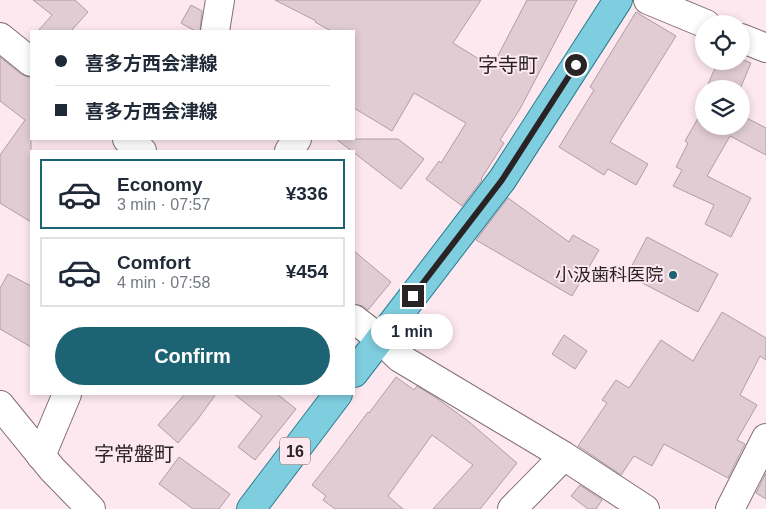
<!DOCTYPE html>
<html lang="en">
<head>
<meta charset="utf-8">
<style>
	body { margin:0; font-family:Helvetica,"Noto Sans JP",sans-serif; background:#f6f6f7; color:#1f2937; height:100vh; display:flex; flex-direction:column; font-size:19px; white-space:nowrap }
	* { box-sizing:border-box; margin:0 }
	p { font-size:16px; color:#747a83 }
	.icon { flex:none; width:28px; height:28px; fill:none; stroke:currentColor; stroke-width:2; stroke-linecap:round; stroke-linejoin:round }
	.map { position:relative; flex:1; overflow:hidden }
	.sheet { position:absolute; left:30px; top:150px; width:325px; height:245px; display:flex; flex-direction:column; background:#fff; border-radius:0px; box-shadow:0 2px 8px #0003 }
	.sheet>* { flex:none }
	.hud { position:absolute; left:30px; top:30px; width:325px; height:110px; border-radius:0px; box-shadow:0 2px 8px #0003; display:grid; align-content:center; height:110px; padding:0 25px; background:#fff }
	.fabs { position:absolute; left:695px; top:15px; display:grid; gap:10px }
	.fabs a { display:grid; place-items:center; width:55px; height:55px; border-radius:50%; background:#fff; box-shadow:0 2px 8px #0003; font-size:25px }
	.end { position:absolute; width:22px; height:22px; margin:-11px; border:6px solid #2a2326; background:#fff; box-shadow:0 0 0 2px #fff }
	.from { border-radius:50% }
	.bubble { position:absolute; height:35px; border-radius:18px; background:#fff; box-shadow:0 2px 8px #0003; font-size:16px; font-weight:600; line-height:35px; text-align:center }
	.hud b { display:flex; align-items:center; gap:18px; height:48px; font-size:19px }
	.hud b+b { border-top:1px solid #e0e1e3 }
	.hud i { width:12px; height:12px; background:#1f2937 }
	ul { padding:9px 0 0; list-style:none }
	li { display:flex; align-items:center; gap:15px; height:70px; margin:0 10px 8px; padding:0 15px; border:2px solid #e0e1e3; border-radius:0px }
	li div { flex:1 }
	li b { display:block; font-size:19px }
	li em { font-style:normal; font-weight:600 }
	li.on { border-color:#1c6373 }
	li>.icon { width:45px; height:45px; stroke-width:1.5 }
	.primary-button { display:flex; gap:10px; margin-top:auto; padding:10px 25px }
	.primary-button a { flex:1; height:58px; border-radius:30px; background:#1c6373; color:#fff; font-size:20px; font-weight:600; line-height:58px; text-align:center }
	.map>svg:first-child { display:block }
	.building { fill:#e1ccd4; stroke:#b09da4 }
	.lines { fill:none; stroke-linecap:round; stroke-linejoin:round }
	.minor-casing { stroke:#816f76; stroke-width:30 }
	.tertiary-casing { stroke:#816f76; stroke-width:30 }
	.primary-casing { stroke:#297d91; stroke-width:30 }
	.minor { stroke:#fff; stroke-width:28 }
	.tertiary { stroke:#fff; stroke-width:28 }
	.primary { stroke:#7fcedf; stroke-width:28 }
	.route { stroke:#2a2326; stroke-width:6 }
	.poi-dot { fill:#1c6373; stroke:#fde8ef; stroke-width:2 }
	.labels { text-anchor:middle; stroke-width:4; stroke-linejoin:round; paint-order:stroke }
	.shield { fill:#fde8ef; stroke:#695e62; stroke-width:1 }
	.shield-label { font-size:16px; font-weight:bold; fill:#2a2326 }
	.poi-label { font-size:18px; fill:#2a2326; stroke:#fde8ef; text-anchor:end }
	.quarter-label { font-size:20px; fill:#2a2326; stroke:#fde8ef }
</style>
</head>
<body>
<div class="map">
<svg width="766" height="509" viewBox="0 0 766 509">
	<rect width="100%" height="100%" fill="#fde8ef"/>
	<path class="building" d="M33 0H75L88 12 71 31H38L52 15Z
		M275 0H481L453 43 492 67 527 0H577L520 109 500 140 504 143 481 179 482 180 462 206 426 179 439 161 441 163 466 123 414 93 392 131 354 108V31H331L315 22 316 21Z
		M191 5 202 11 200 31H195L181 23Z
		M636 12 676 36 610 142 648 164 636 185 608 169 604 175 559 147 594 90 590 87Z
		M0 57 21 74 28 77H31V222L0 203V155L25 120 0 101Z
		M741 59 751 63 740 89H706L718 61H741Z
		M704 108V126H741V115L766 128V155L730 136 707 176 751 198 731 237 705 224 714 205 673 186 682 170 676 167 688 143 685 141Z
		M336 139H398L424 159 401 189Z
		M508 198 569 242 573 235 599 250 572 296 476 240Z
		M647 237 718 274 698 312 627 275Z
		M354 251 391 282 368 310 363 306 354 304Z
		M8 274 31 286V347L0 329V288Z
		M722 312 766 338V360L760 356 740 395 757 405 737 440 745 444 728 478 664 444 652 466 634 456 621 475 578 446 607 403 602 400 616 380 629 388 661 340 693 361Z
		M564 335 587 351 575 369 552 354Z
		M396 377 414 390 417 386 438 399 468 421 517 463 480 509H433L473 465 432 435 388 496 403 509H335L323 500 326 496 312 485 337 453 368 412 369 413Z
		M185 394H216L198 419 178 443 158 425Z
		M234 394H277L296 409 255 460 238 447 262 416Z
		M179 457 230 494 219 509H193L159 484Z
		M766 473V499L756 493Z
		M580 485 602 500 596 509H588L571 496Z"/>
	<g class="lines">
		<g class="minor-casing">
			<path id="minor" d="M648 0 706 24
				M215 31 220 0
				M0 37 31 62
				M741 38 766 48
				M127 139 142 151
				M289 151 297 139
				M354 319 380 339 400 358 564 456 645 509
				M41 456 67 394
				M512 509 564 456
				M730 509 766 438"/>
		</g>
		<g class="tertiary-casing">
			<path id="tertiary" d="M0 405 52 469 91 509"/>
		</g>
		<g class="primary-casing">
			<path id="primary" d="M354 373 502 180 618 0
				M251 509 338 394"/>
		</g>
		<use href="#minor" class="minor"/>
		<use href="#tertiary" class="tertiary"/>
		<use href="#primary" class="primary"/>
	</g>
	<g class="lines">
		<path class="route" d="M413 296 502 180 576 65"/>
	</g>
	<circle class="poi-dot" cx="673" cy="275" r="5"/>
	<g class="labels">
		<rect class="shield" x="280" y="437.5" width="30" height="27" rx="4"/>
		<g class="shield-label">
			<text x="295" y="457">16</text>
		</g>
		<g class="poi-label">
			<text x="663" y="281">小汲歯科医院</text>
		</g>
		<g class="quarter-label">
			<text x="508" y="72">字寺町</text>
			<text x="134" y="461">字常盤町</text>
		</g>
	</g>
</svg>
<div class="fabs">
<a><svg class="icon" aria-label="locate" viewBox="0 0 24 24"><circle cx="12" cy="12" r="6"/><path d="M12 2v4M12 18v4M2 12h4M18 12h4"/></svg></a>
<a><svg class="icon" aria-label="layers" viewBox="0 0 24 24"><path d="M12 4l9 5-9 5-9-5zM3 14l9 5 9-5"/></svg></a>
</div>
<i class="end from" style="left:576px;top:65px"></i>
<i class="end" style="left:413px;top:296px"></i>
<div class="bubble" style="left:371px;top:314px;width:82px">1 min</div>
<div class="hud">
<b><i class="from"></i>喜多方西会津線</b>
<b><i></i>喜多方西会津線</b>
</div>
<section class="sheet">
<ul>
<li class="on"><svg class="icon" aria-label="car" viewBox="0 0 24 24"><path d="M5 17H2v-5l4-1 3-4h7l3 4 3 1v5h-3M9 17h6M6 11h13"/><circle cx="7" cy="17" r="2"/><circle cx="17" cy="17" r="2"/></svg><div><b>Economy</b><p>3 min · 07:57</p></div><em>¥336</em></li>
<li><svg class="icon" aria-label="car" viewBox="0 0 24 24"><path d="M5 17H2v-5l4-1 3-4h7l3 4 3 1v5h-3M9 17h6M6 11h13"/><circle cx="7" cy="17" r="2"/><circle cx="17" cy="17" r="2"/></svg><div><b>Comfort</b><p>4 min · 07:58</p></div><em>¥454</em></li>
</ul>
<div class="primary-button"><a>Confirm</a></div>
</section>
</div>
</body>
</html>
